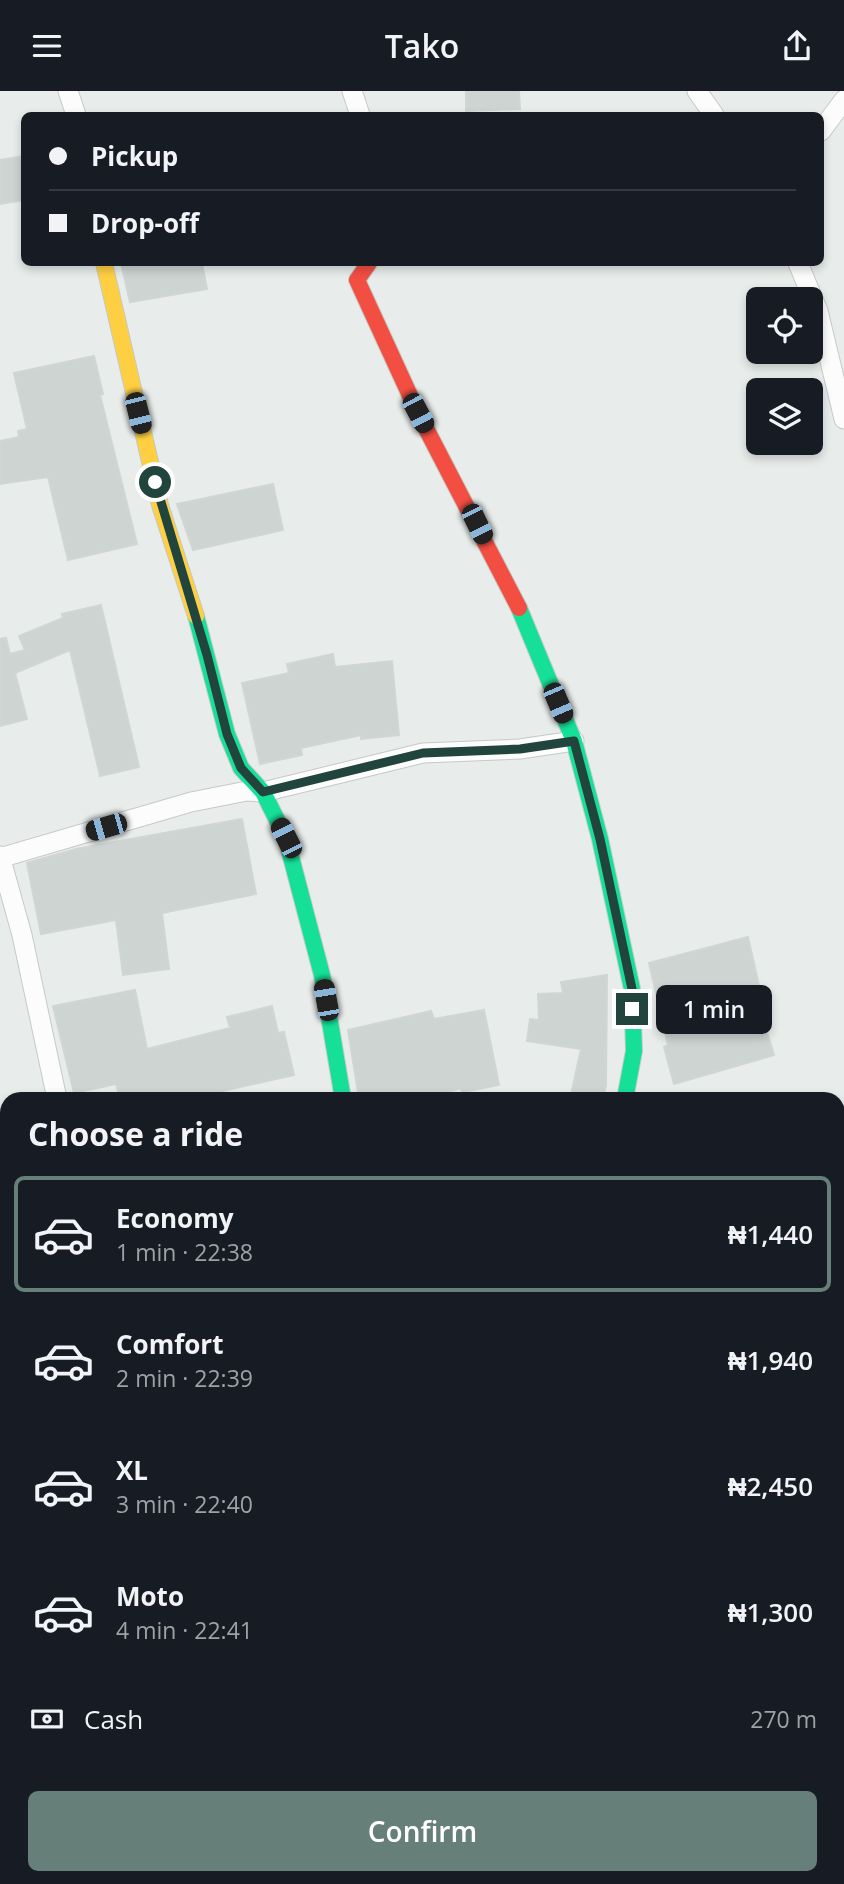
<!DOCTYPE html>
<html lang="en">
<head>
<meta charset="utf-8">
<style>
	body { margin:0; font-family:"Open Sans",sans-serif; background:#20242c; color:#f1f3f6; height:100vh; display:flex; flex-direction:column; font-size:26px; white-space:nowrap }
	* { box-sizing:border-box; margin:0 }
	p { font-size:23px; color:#9ea1a6 }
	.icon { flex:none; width:38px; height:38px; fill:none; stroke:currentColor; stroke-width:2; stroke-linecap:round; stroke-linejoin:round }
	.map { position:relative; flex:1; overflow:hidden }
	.panel { position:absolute; left:0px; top:1001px; width:845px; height:793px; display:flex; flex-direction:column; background:#171b24; border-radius:21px 21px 0 0; box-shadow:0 4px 10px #0003 }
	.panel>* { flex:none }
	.banner { position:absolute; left:21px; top:21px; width:803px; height:154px; border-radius:10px; box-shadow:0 4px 10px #0003; display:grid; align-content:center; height:154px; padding:0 28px; background:#171b24 }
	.buttons { position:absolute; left:746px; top:196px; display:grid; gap:14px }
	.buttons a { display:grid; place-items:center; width:77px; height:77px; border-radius:10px; background:#171b24; box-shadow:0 4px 10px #0003; font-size:35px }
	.end { position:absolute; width:32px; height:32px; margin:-16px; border:9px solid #21443c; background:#fff; box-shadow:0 0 0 4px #fff }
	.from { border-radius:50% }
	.bubble { position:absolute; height:49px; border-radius:10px; background:#171b24; box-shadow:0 4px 10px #0003; font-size:23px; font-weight:600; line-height:49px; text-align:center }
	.car { position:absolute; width:21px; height:42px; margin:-21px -10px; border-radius:9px; box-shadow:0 0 5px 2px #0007; background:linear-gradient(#222 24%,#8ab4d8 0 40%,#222 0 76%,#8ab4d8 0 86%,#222 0) }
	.banner b { display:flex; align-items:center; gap:24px; height:66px; font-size:26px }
	.banner b+b { border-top:2px solid #363941 }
	.banner i { width:18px; height:18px; background:#f1f3f6 }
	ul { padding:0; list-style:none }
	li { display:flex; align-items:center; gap:21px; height:116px; margin:0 14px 10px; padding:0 14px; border:4px solid transparent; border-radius:10px }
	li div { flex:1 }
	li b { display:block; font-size:26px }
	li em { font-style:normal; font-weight:600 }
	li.active { border-color:#677f79 }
	li>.icon { width:63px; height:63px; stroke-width:1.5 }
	h2 { padding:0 28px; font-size:32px; line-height:84px }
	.pay { display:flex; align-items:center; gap:18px; height:77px; padding:0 28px; font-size:26px }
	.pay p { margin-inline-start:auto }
	.primary-button { display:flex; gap:14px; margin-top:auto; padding:14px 28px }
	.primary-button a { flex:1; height:80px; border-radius:10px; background:#677f79; color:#fff; font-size:28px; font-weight:600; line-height:80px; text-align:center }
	header { display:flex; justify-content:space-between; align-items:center; height:91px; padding:0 28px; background:#171b24; font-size:32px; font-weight:600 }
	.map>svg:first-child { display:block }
	.building { fill:#ced4d2; stroke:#d0d6d4; stroke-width:2 }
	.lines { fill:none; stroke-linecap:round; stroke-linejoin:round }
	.street-casing { stroke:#c4cac8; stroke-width:21 }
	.fast-casing { stroke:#c3cbc8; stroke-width:18 }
	.slow-casing { stroke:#c3cbc8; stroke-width:18 }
	.jam-casing { stroke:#c3cbc8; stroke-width:18 }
	.street { stroke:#fcfcfc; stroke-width:19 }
	.fast { stroke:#16e098; stroke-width:16 }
	.slow { stroke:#ffcf43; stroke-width:16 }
	.jam { stroke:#f24e42; stroke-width:16 }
	.route { stroke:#21443c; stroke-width:9 }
</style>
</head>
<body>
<header><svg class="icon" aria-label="menu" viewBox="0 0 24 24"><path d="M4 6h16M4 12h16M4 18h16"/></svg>Tako<svg class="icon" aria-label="share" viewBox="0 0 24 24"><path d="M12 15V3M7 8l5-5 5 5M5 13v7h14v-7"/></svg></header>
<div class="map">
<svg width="844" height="1793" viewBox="0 0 844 1793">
	<rect width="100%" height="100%" fill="#e8edeb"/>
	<path class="building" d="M466 0H519L520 18 466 20Z
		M24 65V109L0 113V69Z
		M121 172H202L207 198 130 211Z
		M94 265 103 303 100 304 137 453 68 469 48 386 0 393V350L19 346 18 340 27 338 14 282Z
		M273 393 283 439 193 459 177 413Z
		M101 514 139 676 100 685 70 559 15 582 27 628 0 635V548L6 547 10 563 25 559 19 545 63 527 62 523Z
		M333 563 335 576 392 570 399 644 361 648V644L301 657 302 664 260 673 242 592 289 582 287 573Z
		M242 728 256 803 162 822 169 878 123 884 116 829 41 843 27 772 76 758Z
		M748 846 765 921 761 922 774 964 674 993 664 956 668 954 649 872Z
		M607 884 606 994 603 1008H570L581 958 527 950 530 928 539 929 538 903 563 902 561 891Z
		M135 899 147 958 230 937 227 926 272 915 278 942 284 941 294 984 214 1002 215 1008H120L116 993 74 1002 53 915Z
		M484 919 499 994 462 1001 461 997 422 1008H359L348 939 431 920 434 928Z"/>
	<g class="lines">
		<g class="street-casing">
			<path id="street" d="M68 0 76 24
				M352 0 360 24
				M697 0 714 24
				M821 40 844 9
				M798 172 818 220 844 328
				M0 765 22 844 57 1008
				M0 767 191 711 247 700 263 701 423 662 520 658 574 650
				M838 1239H844
				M0 1354 7 1352
				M0 1420 7 1440"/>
		</g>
		<g class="fast-casing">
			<path id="fast" d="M519 517 574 650 600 748 632 898 634 960 625 1008
				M196 525 227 643 241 677 263 701 286 747 322 884 343 1008
				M104 1793 126 1787
				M216 1793 237 1787"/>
		</g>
		<g class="slow-casing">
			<path id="slow" d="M104 172 160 414 196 525
				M838 1702 844 1704"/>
		</g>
		<g class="jam-casing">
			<path id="jam" d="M369 172 357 189 418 322 519 517
				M838 1733 844 1734"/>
		</g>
		<use href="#street" class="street"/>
		<use href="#fast" class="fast"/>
		<use href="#slow" class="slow"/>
		<use href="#jam" class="jam"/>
	</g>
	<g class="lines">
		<path class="route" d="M155 391 207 564 227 643 241 677 263 701 423 662 520 658 574 650 600 748 632 898V918"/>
	</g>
</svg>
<div class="buttons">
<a><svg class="icon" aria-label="locate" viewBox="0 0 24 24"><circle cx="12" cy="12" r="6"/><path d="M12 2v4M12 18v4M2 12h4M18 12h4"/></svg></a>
<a><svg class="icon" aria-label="layers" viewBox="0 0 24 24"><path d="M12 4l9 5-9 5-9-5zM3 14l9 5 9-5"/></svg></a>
</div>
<i class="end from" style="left:155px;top:391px"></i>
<i class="end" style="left:632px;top:918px"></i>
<div class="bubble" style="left:656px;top:894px;width:116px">1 min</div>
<i class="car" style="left:138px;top:322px;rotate:166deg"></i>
<i class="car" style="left:418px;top:322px;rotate:152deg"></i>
<i class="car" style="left:477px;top:433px;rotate:154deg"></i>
<i class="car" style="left:558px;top:612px;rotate:157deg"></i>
<i class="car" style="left:106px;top:736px;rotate:254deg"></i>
<i class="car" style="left:286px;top:747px;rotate:333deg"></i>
<i class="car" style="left:326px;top:909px;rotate:350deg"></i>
<div class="banner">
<b><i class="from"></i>Pickup</b>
<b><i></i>Drop-off</b>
</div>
<section class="panel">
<h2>Choose a ride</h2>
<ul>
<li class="active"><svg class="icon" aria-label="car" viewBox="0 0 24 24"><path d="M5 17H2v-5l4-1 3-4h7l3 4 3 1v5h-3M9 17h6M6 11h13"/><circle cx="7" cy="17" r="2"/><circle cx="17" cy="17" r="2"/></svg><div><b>Economy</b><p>1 min · 22:38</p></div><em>₦1,440</em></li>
<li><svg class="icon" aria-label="car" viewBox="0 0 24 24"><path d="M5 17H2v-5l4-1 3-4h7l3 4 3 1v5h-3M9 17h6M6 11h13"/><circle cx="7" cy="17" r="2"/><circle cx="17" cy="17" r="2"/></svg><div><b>Comfort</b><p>2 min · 22:39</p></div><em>₦1,940</em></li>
<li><svg class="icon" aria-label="car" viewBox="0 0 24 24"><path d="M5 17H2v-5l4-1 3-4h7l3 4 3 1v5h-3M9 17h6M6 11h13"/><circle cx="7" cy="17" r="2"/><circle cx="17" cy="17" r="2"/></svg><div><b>XL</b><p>3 min · 22:40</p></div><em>₦2,450</em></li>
<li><svg class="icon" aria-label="car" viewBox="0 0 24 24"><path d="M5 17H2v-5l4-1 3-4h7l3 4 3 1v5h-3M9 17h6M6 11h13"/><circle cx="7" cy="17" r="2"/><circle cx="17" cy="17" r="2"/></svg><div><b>Moto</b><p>4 min · 22:41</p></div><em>₦1,300</em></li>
</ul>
<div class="pay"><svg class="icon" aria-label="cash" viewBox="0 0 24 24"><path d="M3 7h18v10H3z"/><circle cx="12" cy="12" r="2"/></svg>Cash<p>270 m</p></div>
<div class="primary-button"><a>Confirm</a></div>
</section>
</div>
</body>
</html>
